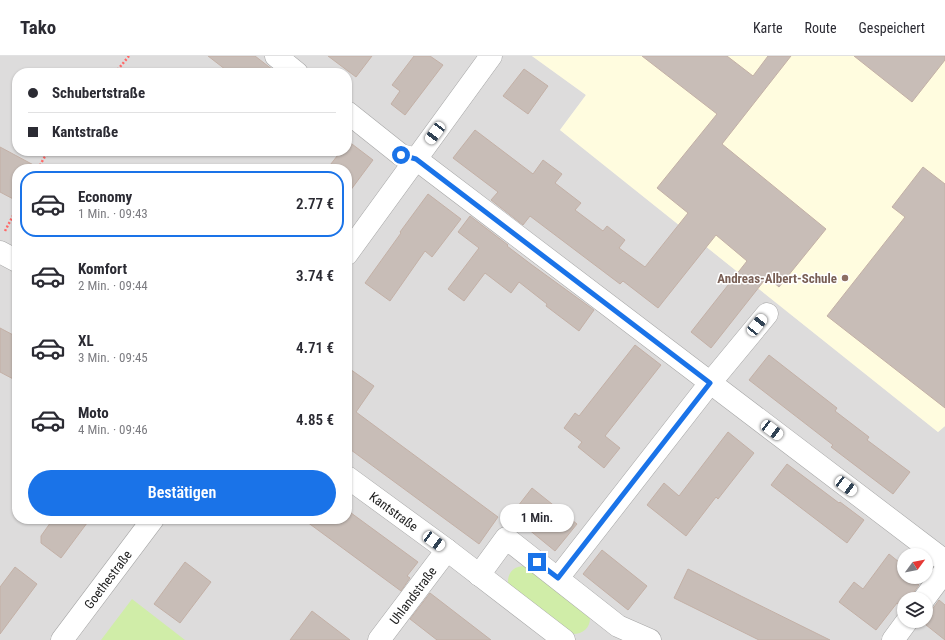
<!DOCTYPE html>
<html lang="de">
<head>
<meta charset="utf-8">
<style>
	body { margin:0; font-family:"Roboto Condensed",sans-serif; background:#f7f7f7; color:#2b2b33; height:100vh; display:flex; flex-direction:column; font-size:15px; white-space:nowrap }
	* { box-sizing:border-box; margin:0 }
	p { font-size:13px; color:#7c7c81 }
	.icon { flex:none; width:22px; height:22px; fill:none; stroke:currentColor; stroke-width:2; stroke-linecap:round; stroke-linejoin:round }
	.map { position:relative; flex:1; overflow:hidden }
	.details { position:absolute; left:12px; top:108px; width:340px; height:360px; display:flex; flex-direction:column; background:#fff; border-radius:16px; box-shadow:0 1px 3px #0004 }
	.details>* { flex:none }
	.hud { position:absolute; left:12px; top:12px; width:340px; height:88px; border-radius:16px; box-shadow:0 1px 3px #0004; display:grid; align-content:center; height:88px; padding:0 16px; background:#fff }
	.needle { width:26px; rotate:58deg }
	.fabs { position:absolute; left:897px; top:492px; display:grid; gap:8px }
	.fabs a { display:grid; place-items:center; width:36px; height:36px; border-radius:50%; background:#fff; box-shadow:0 1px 3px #0004; font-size:20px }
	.end { position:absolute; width:18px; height:18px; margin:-9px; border:5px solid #1a73e8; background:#fff; box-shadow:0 0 0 2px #fff }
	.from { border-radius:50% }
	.bubble { position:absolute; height:28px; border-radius:14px; background:#fff; box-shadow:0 1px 3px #0004; font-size:13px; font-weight:600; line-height:28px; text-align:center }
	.car { position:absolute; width:12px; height:24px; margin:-12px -6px; border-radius:5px; box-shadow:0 0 3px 1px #0007; background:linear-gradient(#fff 24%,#345 0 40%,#fff 0 76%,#345 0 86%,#fff 0) }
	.hud b { display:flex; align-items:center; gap:14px; height:38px; font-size:15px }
	.hud b+b { border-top:1px solid #e1e1e2 }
	.hud i { width:10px; height:10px; background:#2b2b33 }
	ul { padding:7px 0 0; list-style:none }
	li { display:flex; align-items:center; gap:12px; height:66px; margin:0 8px 6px; padding:0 8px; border:2px solid transparent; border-radius:16px }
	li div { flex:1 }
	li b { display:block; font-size:15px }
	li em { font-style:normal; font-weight:600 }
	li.on { border-color:#1a73e8 }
	li>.icon { width:36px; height:36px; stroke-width:1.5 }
	.primary-button { display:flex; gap:8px; margin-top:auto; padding:8px 16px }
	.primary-button a { flex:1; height:46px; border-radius:24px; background:#1a73e8; color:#fff; font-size:16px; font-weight:600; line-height:46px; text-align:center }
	header { display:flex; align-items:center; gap:24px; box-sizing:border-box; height:56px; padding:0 20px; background:#fff; border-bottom:1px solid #e1e1e2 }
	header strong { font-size:19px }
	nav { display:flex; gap:22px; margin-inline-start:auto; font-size:14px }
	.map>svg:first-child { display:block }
	.residential { fill:#dddcdc; fill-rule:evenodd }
	.education { fill:#fffcdf }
	.grass { fill:#d0eda8 }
	.building { fill:#c8bdb7; stroke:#c3b0a6 }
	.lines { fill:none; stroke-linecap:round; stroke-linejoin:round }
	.minor-casing { stroke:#a6a6a6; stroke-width:23 }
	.path { stroke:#ff6867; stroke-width:2.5; stroke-dasharray:2 2; stroke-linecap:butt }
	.minor { stroke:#fff; stroke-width:22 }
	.route { stroke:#1a73e8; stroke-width:5 }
	.education-dot { fill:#8d6e63; stroke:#fff; stroke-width:1.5 }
	.labels { text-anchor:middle; stroke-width:3; stroke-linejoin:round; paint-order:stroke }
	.education-label { font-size:13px; font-weight:bold; fill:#785e54; stroke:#fff; text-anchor:end }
	.street-label { font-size:13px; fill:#1f1f1f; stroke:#fff }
</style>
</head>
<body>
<header>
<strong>Tako</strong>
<nav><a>Karte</a><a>Route</a><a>Gespeichert</a></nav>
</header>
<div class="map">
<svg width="945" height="584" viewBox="0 0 945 584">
	<rect width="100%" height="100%" fill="#f0ebe4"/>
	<path class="residential" d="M0 0H532L586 39 560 74 938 376 945 370V584H0ZM17 17H347V95H17ZM17 113H347V463H17ZM904 499H926V521H904ZM904 543H926V565H904Z"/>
	<path class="education" d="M532 0H945V370L938 376 560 74 586 39Z"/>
	<path class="grass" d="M525 510 590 562C590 572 583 578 573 578L508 529C507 517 513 510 525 510Z
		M132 543 185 584H101Z"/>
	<path class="building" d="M208 0H255L277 17H230Z
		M328 0H372L356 21Z
		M414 0H430L443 9 405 59 391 48 400 35 392 29Z
		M642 0H727L753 20 768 0H791L722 88 826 173 779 231 767 221 711 292 691 276 747 205 716 179 658 252 623 225 620 228 530 160 523 169 491 144 498 136 453 102 475 74 533 118 543 104 562 118 555 127 581 147 575 154 603 175 607 170 625 184 619 192 645 211 688 157 657 132 717 58Z
		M854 0H945V4L912 46Z
		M524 13 548 30 528 58 503 40Z
		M348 85 373 104 347 139V113H327L341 95H347Z
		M0 91 41 113H17V145L0 136Z
		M923 111 945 128V352L827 260 905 161 892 151Z
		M428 138 461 163 432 201 425 195 390 245 365 227 401 177 400 176Z
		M470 160 508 189 507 190 532 209 594 254 579 275 546 250 547 248 519 226 511 237 485 217 464 245 448 233 479 192 458 176Z
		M0 272 17 281V325L0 316Z
		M635 289 661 309 605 380 620 392 604 412 578 391 582 386 564 372 575 357 579 360Z
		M769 299 837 352 835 355 869 381 867 384 910 416 893 438 831 391 833 389 749 324Z
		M347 311 374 330 356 356 498 461 479 488 347 391Z
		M728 376 754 397 718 443 716 441 686 480 647 449 664 427 679 440Z
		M787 408 839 447 840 446 864 464 847 487 771 429Z
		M532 432 577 468 555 495 511 459Z
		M347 454 418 506 407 520 410 522 401 535 303 463H347Z
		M53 463H90L61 502 41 487V480Z
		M602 494 647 530 628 554 583 518Z
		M889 498 904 510V521H908L919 529 914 536 912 543H904V552L897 547 876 574 839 546 854 526 863 533Z
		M185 506 211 526 180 567 154 548Z
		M15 511 37 528 0 578V531Z
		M688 513 741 540 830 584H759L674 542Z
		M430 537 491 584H437L410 563Z
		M939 544 945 549V584L921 565H926V555L934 551Z
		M312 555 350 584H290Z"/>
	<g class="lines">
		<g class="minor-casing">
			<g id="minor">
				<path d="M276 0 297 17"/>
				<path d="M347 56 401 99 416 103 945 505"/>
				<path d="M0 196 17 205"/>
				<path d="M347 198 491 0"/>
				<path id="s1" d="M347 421 447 494 564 584"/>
				<path d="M479 519 506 482 618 570 650 584"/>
				<path d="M558 522 710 327 767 258"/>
				<path d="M924 543 945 515"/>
				<path id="s2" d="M62 584 153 463"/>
				<path id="s3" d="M379 584 447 494"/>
				<path d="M893 584 907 565"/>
			</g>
		</g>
		<path class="path" d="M115 17 129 0
			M38 113 44 102 50 95
			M5 175 17 152"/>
		<use href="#minor" class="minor"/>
	</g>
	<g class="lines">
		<path class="route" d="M401 99 416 103 710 327 558 522 537 506"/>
	</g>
	<circle class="education-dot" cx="845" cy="222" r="4"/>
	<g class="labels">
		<g class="education-label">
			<text x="837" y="227">Andreas-Albert-Schule</text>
		</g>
		<g class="street-label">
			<text dy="5" stroke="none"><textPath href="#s1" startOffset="58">Kantstraße</textPath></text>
			<text dy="5" stroke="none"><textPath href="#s2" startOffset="76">Goethestraße</textPath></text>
			<text dy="5" stroke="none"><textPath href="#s3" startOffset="56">Uhlandstraße</textPath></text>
		</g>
	</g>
</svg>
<div class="fabs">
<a><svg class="needle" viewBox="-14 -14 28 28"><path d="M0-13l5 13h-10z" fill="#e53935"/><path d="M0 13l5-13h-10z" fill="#7c7c81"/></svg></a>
<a><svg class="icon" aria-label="layers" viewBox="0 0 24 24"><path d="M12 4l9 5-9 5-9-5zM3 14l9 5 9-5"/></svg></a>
</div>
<i class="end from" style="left:401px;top:99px"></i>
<i class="end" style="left:537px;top:506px"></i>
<div class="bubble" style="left:500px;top:448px;width:74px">1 Min.</div>
<i class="car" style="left:435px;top:77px;rotate:217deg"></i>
<i class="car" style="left:757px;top:269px;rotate:39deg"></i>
<i class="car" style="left:772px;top:374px;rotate:127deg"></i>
<i class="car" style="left:846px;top:430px;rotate:127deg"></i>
<i class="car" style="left:434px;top:485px;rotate:126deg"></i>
<div class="hud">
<b><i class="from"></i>Schubertstraße</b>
<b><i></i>Kantstraße</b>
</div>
<section class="details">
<ul>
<li class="on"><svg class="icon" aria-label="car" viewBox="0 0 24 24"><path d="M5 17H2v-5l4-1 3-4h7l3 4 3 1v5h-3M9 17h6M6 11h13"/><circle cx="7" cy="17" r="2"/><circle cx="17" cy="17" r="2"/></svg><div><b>Economy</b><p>1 Min. · 09:43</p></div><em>2.77 €</em></li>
<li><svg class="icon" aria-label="car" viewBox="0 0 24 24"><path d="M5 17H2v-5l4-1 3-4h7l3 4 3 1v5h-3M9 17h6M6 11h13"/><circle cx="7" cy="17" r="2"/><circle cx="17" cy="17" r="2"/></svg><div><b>Komfort</b><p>2 Min. · 09:44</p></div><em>3.74 €</em></li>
<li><svg class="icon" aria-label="car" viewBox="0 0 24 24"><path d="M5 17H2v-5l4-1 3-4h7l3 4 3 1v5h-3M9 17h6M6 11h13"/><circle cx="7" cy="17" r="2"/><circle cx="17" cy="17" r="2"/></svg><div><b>XL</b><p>3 Min. · 09:45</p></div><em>4.71 €</em></li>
<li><svg class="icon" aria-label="car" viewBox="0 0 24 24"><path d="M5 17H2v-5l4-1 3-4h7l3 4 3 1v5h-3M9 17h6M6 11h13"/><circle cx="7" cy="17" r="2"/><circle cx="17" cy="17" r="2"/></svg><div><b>Moto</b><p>4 Min. · 09:46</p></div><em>4.85 €</em></li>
</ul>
<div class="primary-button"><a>Bestätigen</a></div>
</section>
</div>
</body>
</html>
